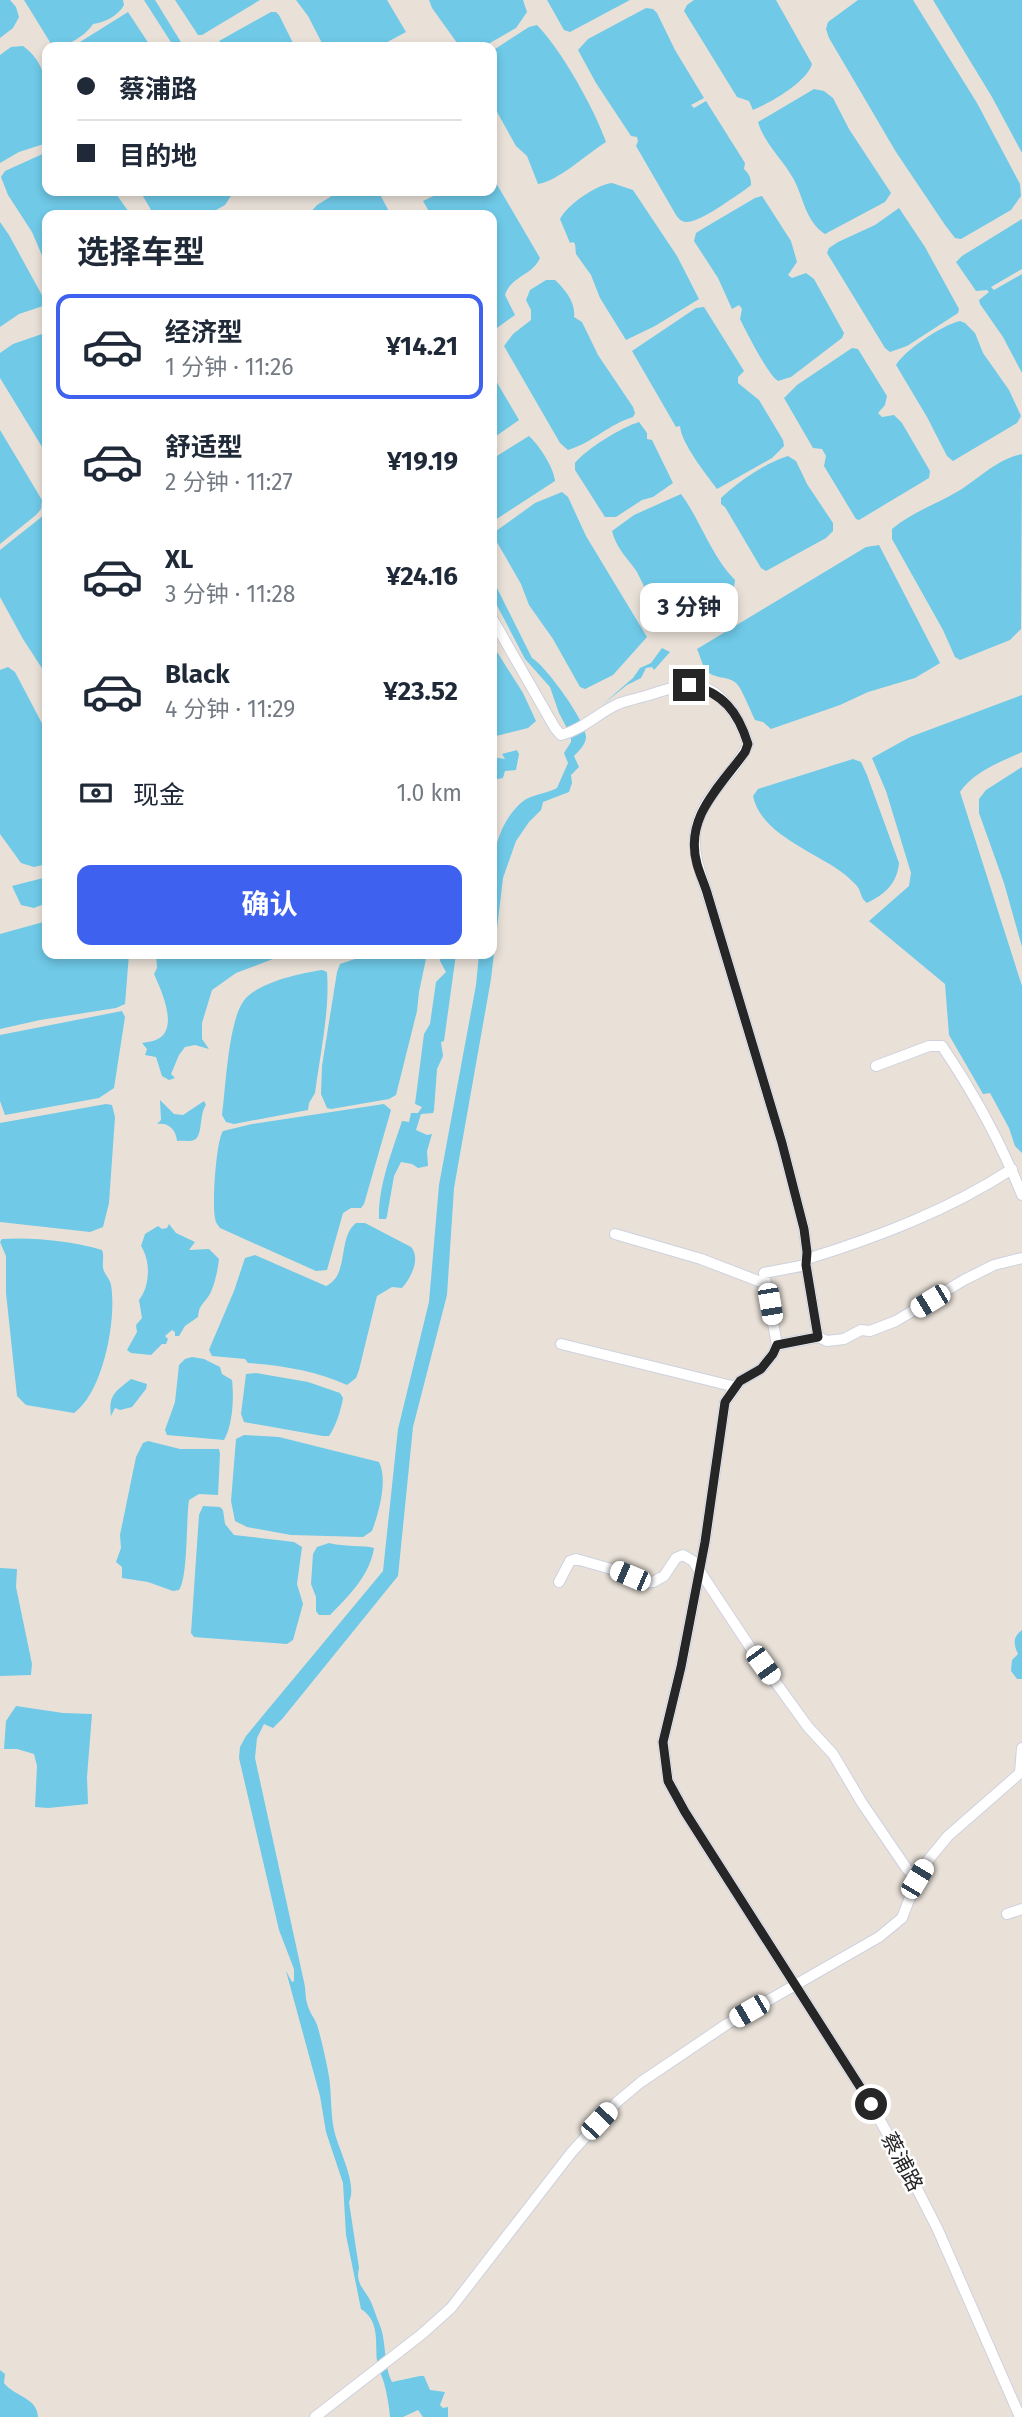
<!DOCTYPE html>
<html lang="zh">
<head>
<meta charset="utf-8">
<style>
	body { margin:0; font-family:"Fira Sans","Noto Sans SC",sans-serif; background:#f2f2f3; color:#1f2937; height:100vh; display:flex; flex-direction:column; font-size:26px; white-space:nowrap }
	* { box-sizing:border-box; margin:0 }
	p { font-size:23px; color:#747a83 }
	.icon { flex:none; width:38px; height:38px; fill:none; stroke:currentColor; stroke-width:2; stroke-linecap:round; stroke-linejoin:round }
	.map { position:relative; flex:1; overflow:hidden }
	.details { position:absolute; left:42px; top:210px; width:455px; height:749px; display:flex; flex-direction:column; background:#fff; border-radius:14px; box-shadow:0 4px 10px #0003 }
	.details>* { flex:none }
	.guide { position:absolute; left:42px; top:42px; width:455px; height:154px; border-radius:14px; box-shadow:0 4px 10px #0003; display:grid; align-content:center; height:154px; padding:0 35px; background:#fff }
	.end { position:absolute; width:32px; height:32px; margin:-16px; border:9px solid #262626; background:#fff; box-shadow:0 0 0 4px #fff }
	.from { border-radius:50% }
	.bubble { position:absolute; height:49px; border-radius:14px; background:#fff; box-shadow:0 4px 10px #0003; font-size:23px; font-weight:700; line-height:49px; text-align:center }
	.car { position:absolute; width:21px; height:42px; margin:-21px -10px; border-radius:9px; box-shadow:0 0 5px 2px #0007; background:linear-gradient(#fff 24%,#345 0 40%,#fff 0 76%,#345 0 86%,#fff 0) }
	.guide b { display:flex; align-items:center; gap:24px; height:66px; font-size:26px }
	.guide b+b { border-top:2px solid #e0e1e3 }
	.guide i { width:18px; height:18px; background:#1f2937 }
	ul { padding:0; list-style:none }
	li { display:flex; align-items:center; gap:21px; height:105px; margin:0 14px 10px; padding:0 21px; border:4px solid transparent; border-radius:14px }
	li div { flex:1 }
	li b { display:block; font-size:26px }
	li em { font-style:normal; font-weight:700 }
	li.current { border-color:#3e61f0 }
	li>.icon { width:63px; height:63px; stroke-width:1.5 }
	h2 { padding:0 35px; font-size:32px; line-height:84px }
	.pay { display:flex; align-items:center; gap:18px; height:77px; padding:0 35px; font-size:26px }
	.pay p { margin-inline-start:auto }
	.cta { display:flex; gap:14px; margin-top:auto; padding:14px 35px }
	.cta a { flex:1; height:80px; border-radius:14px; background:#3e61f0; color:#fff; font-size:28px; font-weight:700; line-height:80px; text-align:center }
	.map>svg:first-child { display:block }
	.water { fill:#6fc9e7 }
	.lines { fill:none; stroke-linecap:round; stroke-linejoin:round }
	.street-casing { stroke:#ced1df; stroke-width:12 }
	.street { stroke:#fff; stroke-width:10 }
	.route { stroke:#262626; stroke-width:9 }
	.labels { text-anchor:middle; stroke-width:5; stroke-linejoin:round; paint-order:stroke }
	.street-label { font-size:21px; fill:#262626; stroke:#fff }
</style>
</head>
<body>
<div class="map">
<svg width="1022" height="2417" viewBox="0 0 1022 2417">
	<rect width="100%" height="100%" fill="#e9e1d8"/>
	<path class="water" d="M0 0H10L16 7 19 17 13 28 0 38Z
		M24 0H123L124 5C119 15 104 23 93 24 85 36 67 47 53 47Z
		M144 0H155L184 47H174Z
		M175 0H260L202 35H198Z
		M296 0H387L406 32 378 47H324L308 16Z
		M429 0H523L527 12 516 28 483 47H460L432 8Z
		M547 0H630L570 32 564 30Z
		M694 0H776L812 64C807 82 770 103 753 110L749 101 737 97 684 11 687 5Z
		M858 0H913L977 103 1020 184 1021 196 1011 210 961 239 955 238 945 225 896 152 829 38 826 29 828 22Z
		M933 0H1022V153L992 97Z
		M646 8 653 9 657 13 675 50 704 98 691 105 694 108 706 101 745 163 744 169C749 174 751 177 751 185L746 189C734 197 698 224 685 222 681 221 679 219 676 215L636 146 638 141 637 137 631 136 596 83 578 50 588 39Z
		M128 12 151 47H72Z
		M271 12H276L279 15 295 47H225L219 41Z
		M537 25C562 51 594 108 606 142 588 153 557 182 538 184L527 156 516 146 492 103V51L529 27Z
		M23 46C55 69 47 108 47 143L19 152 0 163V55L11 47Z
		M814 89 824 91 833 98 849 129 891 193 885 202 825 234C805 221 804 198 793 178 783 160 764 143 758 122Z
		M47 152V191H114L131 215H47V267L32 232 8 195 1 177 5 171Z
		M492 176 540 258C532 276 511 276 505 295L515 315 497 328 492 319V215H431L423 201 444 191H492Z
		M612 183 633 190 677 256 699 299 655 326 626 340 600 298 591 275 576 254 575 244 573 242 570 243 560 219C568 204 596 185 612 183Z
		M140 191H234L225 205 207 215H154Z
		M340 191H378L391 215H308L317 205Z
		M762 196 791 241 797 262 788 275 792 278 806 273 814 279 844 333 842 338 791 377 778 381C769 376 749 337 743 325L740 319 742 309 739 305 732 309 718 278 694 241 696 233 704 228 755 198Z
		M899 208 925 247 959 309 958 313 907 346 890 352 885 348 827 253 829 248 838 242 875 225Z
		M1022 219V269L991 287 994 290 1022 274V373L1003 337 980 304 979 300 989 292 987 290 976 291 956 262 962 256Z
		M0 222 9 235 44 299 43 306 19 314 0 327Z
		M546 280H555C565 289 576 303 574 317L582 322 598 355 633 407 635 413 633 417C609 424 592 443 568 450L560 443 504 346 513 334 531 320V310L526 300 530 290Z
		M704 307 744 371 738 377V383L759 400 783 440 784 446 772 458 717 489C706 474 681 443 680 426L676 427 632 351 696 308Z
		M960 321 965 323 975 333 983 353 1009 390 1021 416 1017 423 953 461 947 456 927 417 896 365C905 350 942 325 960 321Z
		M47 326V455L0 378V353L13 344 42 334Z
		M852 348 858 349 887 396 885 405 878 413 882 417 894 415 902 423 930 471 929 478 859 520 856 519 824 466 826 456 822 449 813 448 784 398 797 385Z
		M492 374 519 420 492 439Z
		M639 422 647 433V439L652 440 673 483 653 497 642 500 616 517H605L575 470V463C586 449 622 427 639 422Z
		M0 430 42 500 41 509 36 515 0 544Z
		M529 436C539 445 554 468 555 481L492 522V459Z
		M1022 454 1021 629 1010 640 960 660 955 657 943 630 892 539V529C911 513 934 505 955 493 978 480 996 459 1022 454Z
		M788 456 796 461 807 484 833 523V531L826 538 766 571 761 568 725 507 721 504V498C738 482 765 463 788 456Z
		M562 492 568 497 586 536 647 637 613 675 585 689 580 687 553 639 529 605 521 584 494 537 496 531 535 503Z
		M681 494C701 521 711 556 735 580L734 587 729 592 672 624C653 616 646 586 635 569 626 557 616 547 612 531L634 515Z
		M44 515 47 517V676L23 639 0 597V550Z
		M879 545 940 663 915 678 868 692 840 705 771 729 763 722 755 720C751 712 742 689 737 684 729 675 714 680 706 670 702 665 700 655 697 649L866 547Z
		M492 582 497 588 532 658C544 664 588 723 586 738 585 745 579 751 574 756L579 767 571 775 572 783 569 792 543 802 541 810 529 822 516 841 503 878 491 979 454 1188 447 1295 413 1427 398 1576 283 1718 273 1728 264 1724 257 1738 255 1758 304 1982C306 1989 305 1997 307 2003 309 2013 316 2019 318 2028 322 2042 325 2056 328 2071 332 2090 330 2110 334 2130 338 2149 358 2184 349 2202L359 2268C355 2284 365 2289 371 2302 374 2309 376 2316 379 2323 387 2341 383 2364 392 2382L420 2376H424L430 2390 445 2392 440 2405 443 2408 448 2407V2417H423L418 2410 403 2417H390C389 2405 387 2394 384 2383 382 2376 378 2368 377 2361 375 2342 380 2321 361 2309L346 2235 343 2183 326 2132 320 2096 286 1971 292 1982 294 1981V1969L279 1930 239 1758 240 1747 246 1736 383 1571 398 1429 429 1302 439 1185 476 985 479 954H492C492 906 481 838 522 802 532 794 546 794 557 788L568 763 564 753 571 742V736L559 713 550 687 525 659 492 596Z
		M492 644 523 693 536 721 528 728 492 737Z
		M662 648 670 652 654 670 652 667 646 668 641 678 627 685 602 705 633 678 640 668 651 663Z
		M8 667 15 672 47 733V864L34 867 21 863 0 834V670Z
		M1022 695V752C1001 762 974 771 960 792L1022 986V1153L1015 1146 1009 1128 990 1093 983 1094 949 1035 945 984 869 921 909 886 911 873 886 791 872 758 910 737Z
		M517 750 519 754 516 770 505 771 503 778 492 780V757L505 759 502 754Z
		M853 759 861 762 867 775 899 863C897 884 885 894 867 903 861 898 862 896 859 889 856 884 849 878 844 874 816 852 761 835 753 796L758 789Z
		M1022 767V947L1004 883 979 813V799L986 790Z
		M47 877V903L34 908 21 905 12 886Z
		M47 921V954H129L125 1004 116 1008 40 1020 0 1029V934Z
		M156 954H286L236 973 212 990 202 1023V1039L209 1049 195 1045 185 1047 179 1055 171 1074 175 1078 169 1080 162 1076 156 1057 145 1055 147 1049 142 1043C146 1042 150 1042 153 1041 182 1033 161 990 154 974L157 968Z
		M370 954H427L419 992 417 1011 396 1095 389 1099 331 1109 327 1108 321 1094 322 1066 337 972 340 964Z
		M440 954H456L444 1041 441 1042 443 1056 437 1069 434 1110 433 1113 421 1114 416 1130 427 1135 432 1134 427 1151 428 1166 418 1168 412 1164 401 1162 394 1176 387 1216 386 1219H379C378 1186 392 1152 402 1121L409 1122 411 1113H418L422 1107 415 1104 424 1034 430 1024 436 982 446 972 440 961Z
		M322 970 327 972C330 1011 320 1054 315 1093L309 1103 308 1110 234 1124 226 1122 222 1115C226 1088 228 1017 246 998 261 982 301 973 322 970Z
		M122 1011 125 1017 114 1088 99 1098 5 1115 0 1101V1035Z
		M160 1100 174 1114 183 1115 204 1101 206 1105C199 1114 203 1137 194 1140 189 1142 182 1140 177 1141 176 1130 169 1122 157 1124L161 1120Z
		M106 1104 112 1105 115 1117 109 1203 103 1227 90 1232 0 1222V1123Z
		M384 1104 391 1110 364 1204 361 1208H351L343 1213 327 1270 316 1271 220 1228C217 1223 216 1224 215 1218 212 1204 216 1141 223 1131L252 1124Z
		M356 1223H365L411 1247C421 1258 411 1278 402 1288L392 1287 377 1296 359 1370 356 1378 347 1385C317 1371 281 1365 248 1363L245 1359 212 1356 209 1350 211 1345 234 1291 245 1258 255 1255 326 1286C350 1275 337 1238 356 1223Z
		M169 1224 176 1233 195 1242 189 1250 209 1249 219 1259C218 1269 214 1289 208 1297 202 1305 199 1306 198 1317L185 1326 179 1336H175V1332L172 1330 165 1336 168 1339 166 1344H162L151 1355 131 1353 127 1350 137 1332 136 1325 142 1318 139 1300C150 1287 151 1261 141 1246L145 1234 158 1226 162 1229 167 1228Z
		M2 1239C34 1237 71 1241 102 1250 105 1257 101 1264 104 1271 106 1276 110 1279 111 1285 117 1319 103 1393 74 1413L26 1405 17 1396 6 1293V1256L0 1242Z
		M192 1357 204 1359 220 1367 222 1374 232 1380C234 1397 233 1424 224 1440L167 1435 165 1430 175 1402 179 1365 185 1359Z
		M256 1373 308 1382 340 1393 343 1398C341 1410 336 1426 329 1436H323L244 1422 241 1414 246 1374Z
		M131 1379 147 1384 146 1389 132 1407 120 1410 115 1408 111 1416C108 1395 115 1392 131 1379Z
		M244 1435 279 1437 379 1462C388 1480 379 1512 372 1531L363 1537 291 1535 247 1527 235 1521 231 1501 236 1439Z
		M148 1441 180 1449H219L220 1454 218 1495 199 1494 189 1500C186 1520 188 1578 179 1590L173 1591 148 1582 122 1578V1567L116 1562 121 1548 120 1535 136 1457 143 1443Z
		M203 1506 220 1507 223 1510 225 1524 234 1535 294 1542 302 1547 297 1584 303 1604 293 1640 287 1644 194 1637 191 1633 199 1515Z
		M329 1543C343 1547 364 1545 374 1548 370 1575 349 1596 330 1615H319L316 1611V1597L311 1584 313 1554 317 1547Z
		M0 1568 17 1569 16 1587 32 1664 31 1675 0 1676Z
		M1022 1630V1679H1017L1011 1671 1012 1660 1018 1654C1013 1643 1013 1637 1022 1630Z
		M16 1706 63 1713 92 1714 87 1777 88 1804 48 1808 35 1807 37 1766 34 1754 17 1749H4L6 1721Z
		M0 2370 5 2374 4 2383C15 2397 37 2397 38 2417H0Z"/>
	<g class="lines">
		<g class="street-casing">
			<path id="street" d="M492 618 555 728 561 735C582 730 598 713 618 704 628 700 639 698 649 695 661 691 674 687 686 685 719 682 740 718 748 744 742 759 730 772 720 784 686 827 691 847 708 896L782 1143 804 1229 807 1252 806 1265
				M876 1066 929 1046H942C974 1093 1001 1143 1022 1195
				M615 1234 701 1259 766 1284
				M807 1259C878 1237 949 1210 1012 1169
				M818 1337 806 1265 764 1273 777 1345 818 1337 827 1341 844 1339 861 1330 870 1331 896 1321 964 1280 994 1265 1022 1258
				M561 1344 736 1387
				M777 1345 773 1354 761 1369 740 1381 725 1402 705 1542 681 1667 663 1742 668 1781 685 1812 871 2104 908 2171 938 2230 1020 2417
				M559 1582 570 1561 576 1559 615 1570 644 1583 653 1582 664 1576 676 1558 683 1555 693 1561 750 1647 808 1727 833 1754 862 1803 907 1869 917 1879
				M1007 1914 1022 1909
				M315 2417 422 2334 451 2308 571 2153 617 2102 641 2082 727 2024 879 1937 902 1918 917 1879 929 1859 948 1836 1020 1773 1022 1748"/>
		</g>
		<use href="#street" class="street"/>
	</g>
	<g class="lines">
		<path class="route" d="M689 685C723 692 738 712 748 744L745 752C720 787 684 817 697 864 700 875 705 885 708 896L782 1143 804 1229 807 1252 806 1265 818 1337 777 1345 773 1354 761 1369 740 1381 725 1402 705 1542 681 1667 663 1742 668 1781 685 1812 871 2104"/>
	</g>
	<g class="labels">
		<g class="street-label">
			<text transform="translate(902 2162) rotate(62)" y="7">蔡浦路</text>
		</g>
	</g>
</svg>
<i class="end from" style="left:871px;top:2104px"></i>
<i class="end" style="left:689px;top:685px"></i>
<div class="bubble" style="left:640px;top:583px;width:98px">3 分钟</div>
<i class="car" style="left:930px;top:1301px;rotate:239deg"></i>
<i class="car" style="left:770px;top:1304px;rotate:170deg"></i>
<i class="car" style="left:630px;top:1576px;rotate:293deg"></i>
<i class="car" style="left:763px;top:1665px;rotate:144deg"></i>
<i class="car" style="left:917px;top:1879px;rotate:31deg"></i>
<i class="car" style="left:749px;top:2011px;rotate:240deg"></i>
<i class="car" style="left:599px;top:2121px;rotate:43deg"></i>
<div class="guide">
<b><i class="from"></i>蔡浦路</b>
<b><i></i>目的地</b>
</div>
<section class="details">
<h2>选择车型</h2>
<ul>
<li class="current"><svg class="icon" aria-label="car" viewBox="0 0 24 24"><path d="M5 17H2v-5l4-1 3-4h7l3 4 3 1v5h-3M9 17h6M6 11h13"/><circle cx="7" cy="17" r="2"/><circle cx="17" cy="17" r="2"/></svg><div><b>经济型</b><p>1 分钟 · 11:26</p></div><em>¥14.21</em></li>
<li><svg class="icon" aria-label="car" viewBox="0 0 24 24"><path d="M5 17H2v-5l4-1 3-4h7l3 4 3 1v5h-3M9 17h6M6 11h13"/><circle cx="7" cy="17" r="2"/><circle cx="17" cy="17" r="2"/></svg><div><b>舒适型</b><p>2 分钟 · 11:27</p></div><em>¥19.19</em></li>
<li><svg class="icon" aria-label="car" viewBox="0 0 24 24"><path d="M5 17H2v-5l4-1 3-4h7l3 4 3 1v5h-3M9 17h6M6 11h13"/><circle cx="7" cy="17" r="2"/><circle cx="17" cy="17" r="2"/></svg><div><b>XL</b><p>3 分钟 · 11:28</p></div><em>¥24.16</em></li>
<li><svg class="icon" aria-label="car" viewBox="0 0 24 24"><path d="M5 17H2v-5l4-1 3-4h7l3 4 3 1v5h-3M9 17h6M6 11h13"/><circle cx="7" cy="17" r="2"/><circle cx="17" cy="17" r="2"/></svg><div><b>Black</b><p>4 分钟 · 11:29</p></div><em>¥23.52</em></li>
</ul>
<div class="pay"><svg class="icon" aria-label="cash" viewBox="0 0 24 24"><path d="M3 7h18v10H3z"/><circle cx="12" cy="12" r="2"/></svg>现金<p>1.0 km</p></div>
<div class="cta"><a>确认</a></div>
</section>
</div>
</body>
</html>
